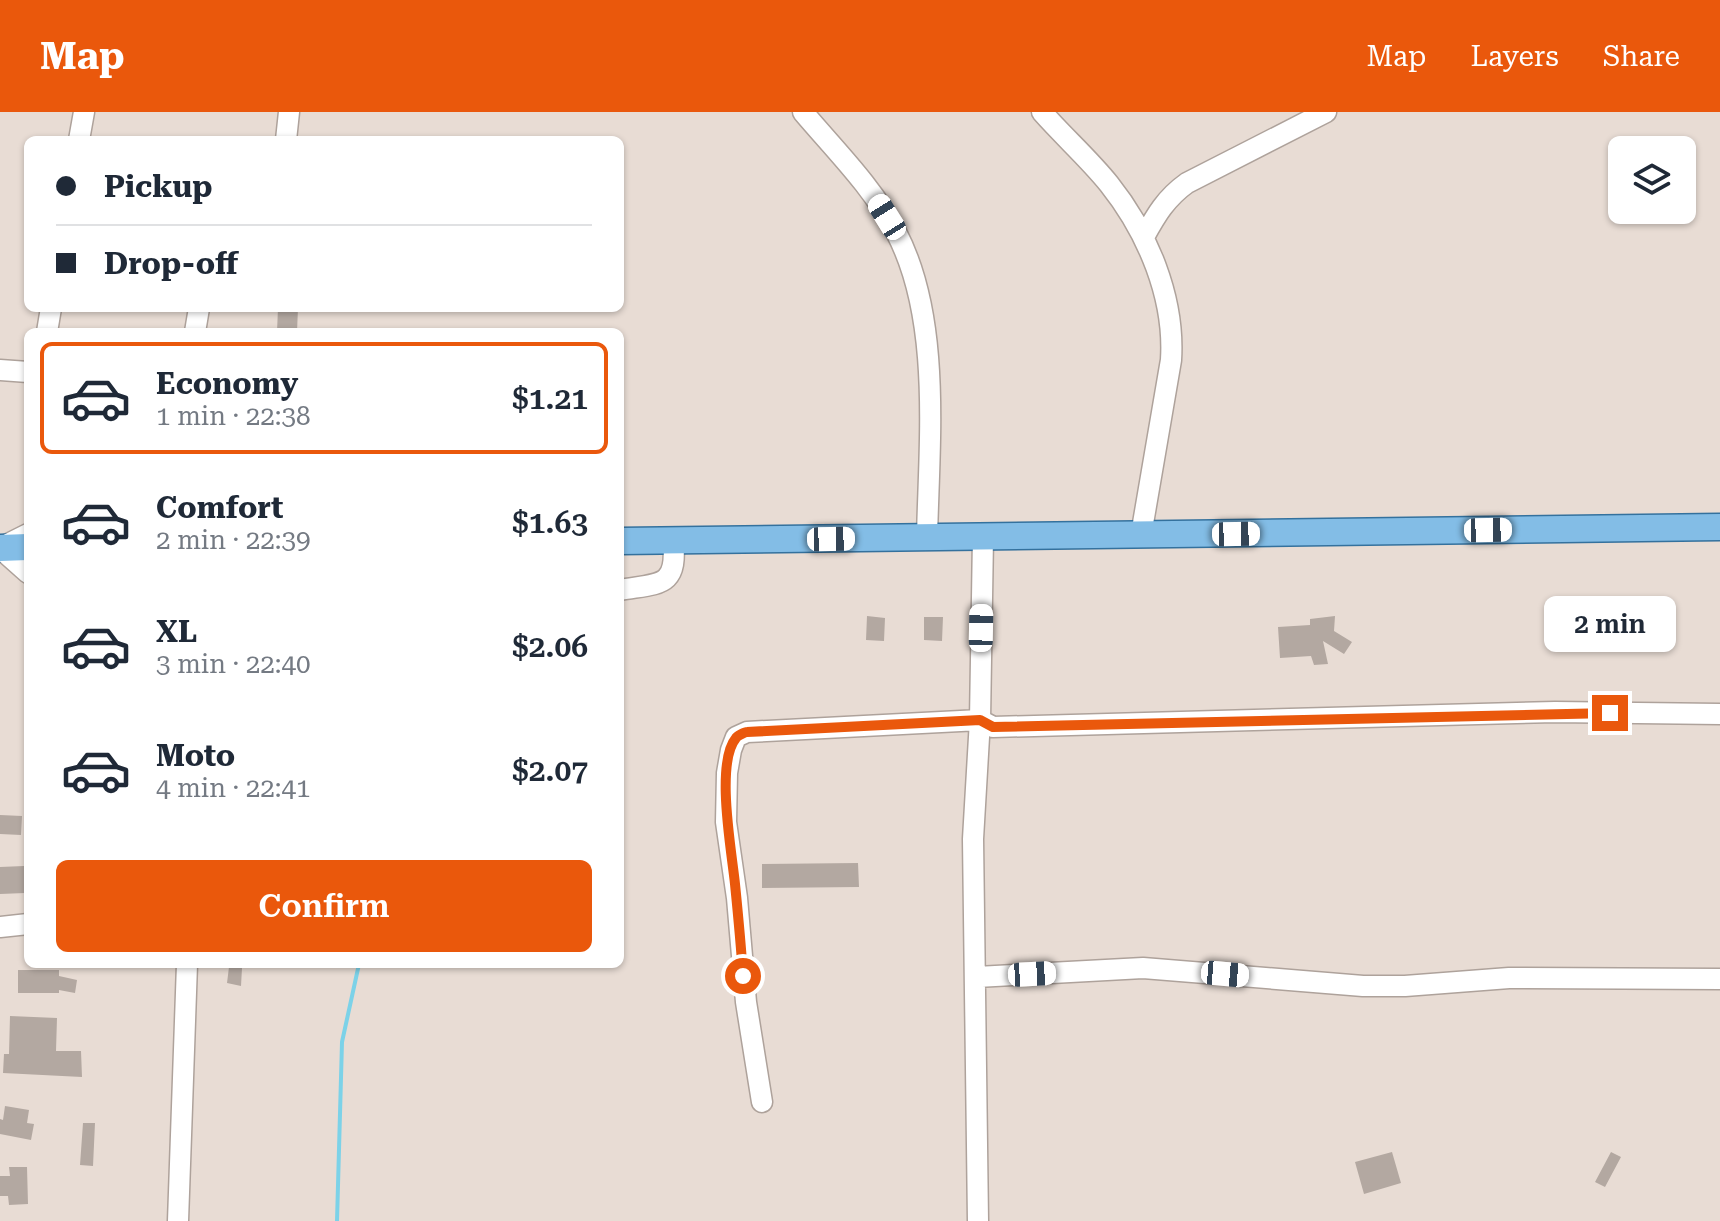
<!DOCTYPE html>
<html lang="en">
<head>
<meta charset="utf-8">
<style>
	body { margin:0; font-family:"Roboto Serif",serif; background:#f6f6f7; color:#1f2937; height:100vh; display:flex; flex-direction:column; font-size:30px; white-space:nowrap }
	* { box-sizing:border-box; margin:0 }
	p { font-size:26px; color:#747a83 }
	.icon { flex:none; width:44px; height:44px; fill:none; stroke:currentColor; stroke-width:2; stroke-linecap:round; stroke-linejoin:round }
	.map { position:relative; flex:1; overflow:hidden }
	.drawer { position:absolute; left:24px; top:216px; width:600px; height:640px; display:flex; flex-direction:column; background:#fff; border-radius:12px; box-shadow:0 2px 6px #0004 }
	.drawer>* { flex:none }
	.guide { position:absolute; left:24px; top:24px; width:600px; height:176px; border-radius:12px; box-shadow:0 2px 6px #0004; display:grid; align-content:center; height:176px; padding:0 32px; background:#fff }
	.tools { position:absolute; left:1608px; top:24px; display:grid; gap:16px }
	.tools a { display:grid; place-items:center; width:88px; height:88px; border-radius:12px; background:#fff; box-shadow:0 2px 6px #0004; font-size:40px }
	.end { position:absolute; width:36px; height:36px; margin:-18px; border:10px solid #ea580c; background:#fff; box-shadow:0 0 0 4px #fff }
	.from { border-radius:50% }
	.bubble { position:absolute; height:56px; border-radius:12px; background:#fff; box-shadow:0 2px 6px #0004; font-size:26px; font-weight:600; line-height:56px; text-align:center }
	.car { position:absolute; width:24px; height:48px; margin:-24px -12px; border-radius:10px; box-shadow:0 0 6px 2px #0007; background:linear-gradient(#fff 24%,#345 0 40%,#fff 0 76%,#345 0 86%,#fff 0) }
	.guide b { display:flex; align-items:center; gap:28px; height:76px; font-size:30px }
	.guide b+b { border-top:2px solid #e0e1e3 }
	.guide i { width:20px; height:20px; background:#1f2937 }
	ul { padding:14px 0 0; list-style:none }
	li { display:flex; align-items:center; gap:24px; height:112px; margin:0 16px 12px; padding:0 16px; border:4px solid transparent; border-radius:12px }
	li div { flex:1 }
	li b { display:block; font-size:30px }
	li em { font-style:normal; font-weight:600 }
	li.selected { border-color:#ea580c }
	li>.icon { width:72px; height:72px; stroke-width:1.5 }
	.cta { display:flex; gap:16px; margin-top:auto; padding:16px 32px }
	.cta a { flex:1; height:92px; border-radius:12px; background:#ea580c; color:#fff; font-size:32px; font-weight:600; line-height:92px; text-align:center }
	header { display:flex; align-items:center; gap:48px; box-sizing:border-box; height:112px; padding:0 40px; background:#ea580c; color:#fff }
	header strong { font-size:38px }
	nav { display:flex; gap:44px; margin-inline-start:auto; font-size:28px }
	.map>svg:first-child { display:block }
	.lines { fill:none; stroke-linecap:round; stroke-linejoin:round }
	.stream { stroke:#7cd2e8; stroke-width:4 }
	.building { fill:#b3a8a1 }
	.minor-casing { stroke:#aea29b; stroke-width:23 }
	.major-casing { stroke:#34719d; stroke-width:29 }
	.minor { stroke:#fff; stroke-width:20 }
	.major { stroke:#83bde6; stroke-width:26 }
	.route { stroke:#ea580c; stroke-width:10 }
</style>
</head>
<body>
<header>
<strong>Map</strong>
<nav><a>Map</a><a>Layers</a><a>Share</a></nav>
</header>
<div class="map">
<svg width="1720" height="1109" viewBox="0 0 1720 1109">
	<rect width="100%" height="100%" fill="#e8dcd4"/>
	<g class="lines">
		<path class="stream" d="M337 1109 342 930 359 852"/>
	</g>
	<path class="building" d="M278 196H298L297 220H277Z
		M867 504 885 506 884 529 866 528Z
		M1335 504 1334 519 1352 530 1344 542 1323 529 1328 552 1314 553 1311 544 1280 546 1278 515 1310 513V507Z
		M924 505H943L942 529 924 528Z
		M0 703 22 704 21 723 0 722Z
		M858 751 859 775 762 776V752Z
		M24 754 25 781 0 782V755Z
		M229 855 242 856 241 874 227 871Z
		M18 858H59V864L77 868 75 881 59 878V881H18Z
		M10 904 57 906 56 939H81L82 965 3 961 4 942H9Z
		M5 994 29 998 27 1011 34 1012 31 1028 0 1022V1007L3 1008Z
		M83 1011H95L93 1054 80 1053Z
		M1392 1040 1401 1071 1364 1082 1355 1050Z
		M1611 1040 1621 1045 1605 1075 1595 1070Z
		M9 1055H27L28 1092 9 1093 8 1084H0V1064H10Z"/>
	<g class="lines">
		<g class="minor-casing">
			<path id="minor" d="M803 0C835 38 873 75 896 120 942 207 929 330 927 426
				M1042 0C1064 25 1089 47 1109 72 1148 121 1175 186 1171 248L1141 423
				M79 28 84 0
				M286 28 289 0
				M1144 125C1156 103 1166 86 1187 71L1326 0
				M47 220 51 196
				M195 220 199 196
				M0 258 28 260
				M28 422 0 436 28 461
				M620 478C660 471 678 476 673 428
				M0 815 28 812
				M977 865 1143 856 1363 874H1405L1509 866 1720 867
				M762 990 746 890 737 786 726 710 727 661 731 638 736 625 747 620 980 608 993 615 1555 600 1720 602
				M178 1109 187 852
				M978 1109 973 727 980 608 983 425"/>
		</g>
		<g class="major-casing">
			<path id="major" d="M620 429 1720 415
				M0 436 28 435"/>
		</g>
		<use href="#minor" class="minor"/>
		<use href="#major" class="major"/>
	</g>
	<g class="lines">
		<path class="route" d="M743 864C741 833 738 802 735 772 732 741 715 651 736 626 737 624 745 620 747 620L980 608 993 615 1610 601"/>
	</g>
</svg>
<div class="tools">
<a><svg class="icon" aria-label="layers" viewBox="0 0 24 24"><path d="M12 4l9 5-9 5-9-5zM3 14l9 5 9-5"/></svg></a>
</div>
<i class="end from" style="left:743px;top:864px"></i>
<i class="end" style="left:1610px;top:601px"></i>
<div class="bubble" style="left:1544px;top:484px;width:132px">2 min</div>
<i class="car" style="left:887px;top:105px;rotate:328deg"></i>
<i class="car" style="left:1488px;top:418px;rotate:89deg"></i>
<i class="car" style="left:1236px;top:422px;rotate:89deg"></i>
<i class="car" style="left:831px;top:427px;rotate:89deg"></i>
<i class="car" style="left:981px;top:516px;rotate:1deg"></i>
<i class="car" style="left:1032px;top:862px;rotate:87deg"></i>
<i class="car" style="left:1225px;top:862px;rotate:95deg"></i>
<div class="guide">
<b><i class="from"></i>Pickup</b>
<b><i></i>Drop-off</b>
</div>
<section class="drawer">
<ul>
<li class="selected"><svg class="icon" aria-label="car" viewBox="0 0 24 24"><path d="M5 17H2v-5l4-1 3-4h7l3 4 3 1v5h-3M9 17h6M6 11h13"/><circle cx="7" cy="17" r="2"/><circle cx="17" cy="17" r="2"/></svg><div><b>Economy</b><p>1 min · 22:38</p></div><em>$1.21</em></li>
<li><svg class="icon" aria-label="car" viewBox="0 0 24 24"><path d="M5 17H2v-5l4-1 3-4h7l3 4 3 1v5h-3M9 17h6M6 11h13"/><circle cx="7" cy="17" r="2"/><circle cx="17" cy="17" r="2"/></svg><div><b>Comfort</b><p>2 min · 22:39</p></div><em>$1.63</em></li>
<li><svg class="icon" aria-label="car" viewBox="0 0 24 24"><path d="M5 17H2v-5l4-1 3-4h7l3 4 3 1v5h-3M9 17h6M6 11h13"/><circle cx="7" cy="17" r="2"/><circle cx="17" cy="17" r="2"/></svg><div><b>XL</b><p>3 min · 22:40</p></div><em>$2.06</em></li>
<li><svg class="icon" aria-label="car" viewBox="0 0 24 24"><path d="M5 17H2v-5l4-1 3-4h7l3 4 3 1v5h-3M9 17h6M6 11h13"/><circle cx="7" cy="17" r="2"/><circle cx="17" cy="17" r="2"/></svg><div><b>Moto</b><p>4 min · 22:41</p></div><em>$2.07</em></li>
</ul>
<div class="cta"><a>Confirm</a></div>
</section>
</div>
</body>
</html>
